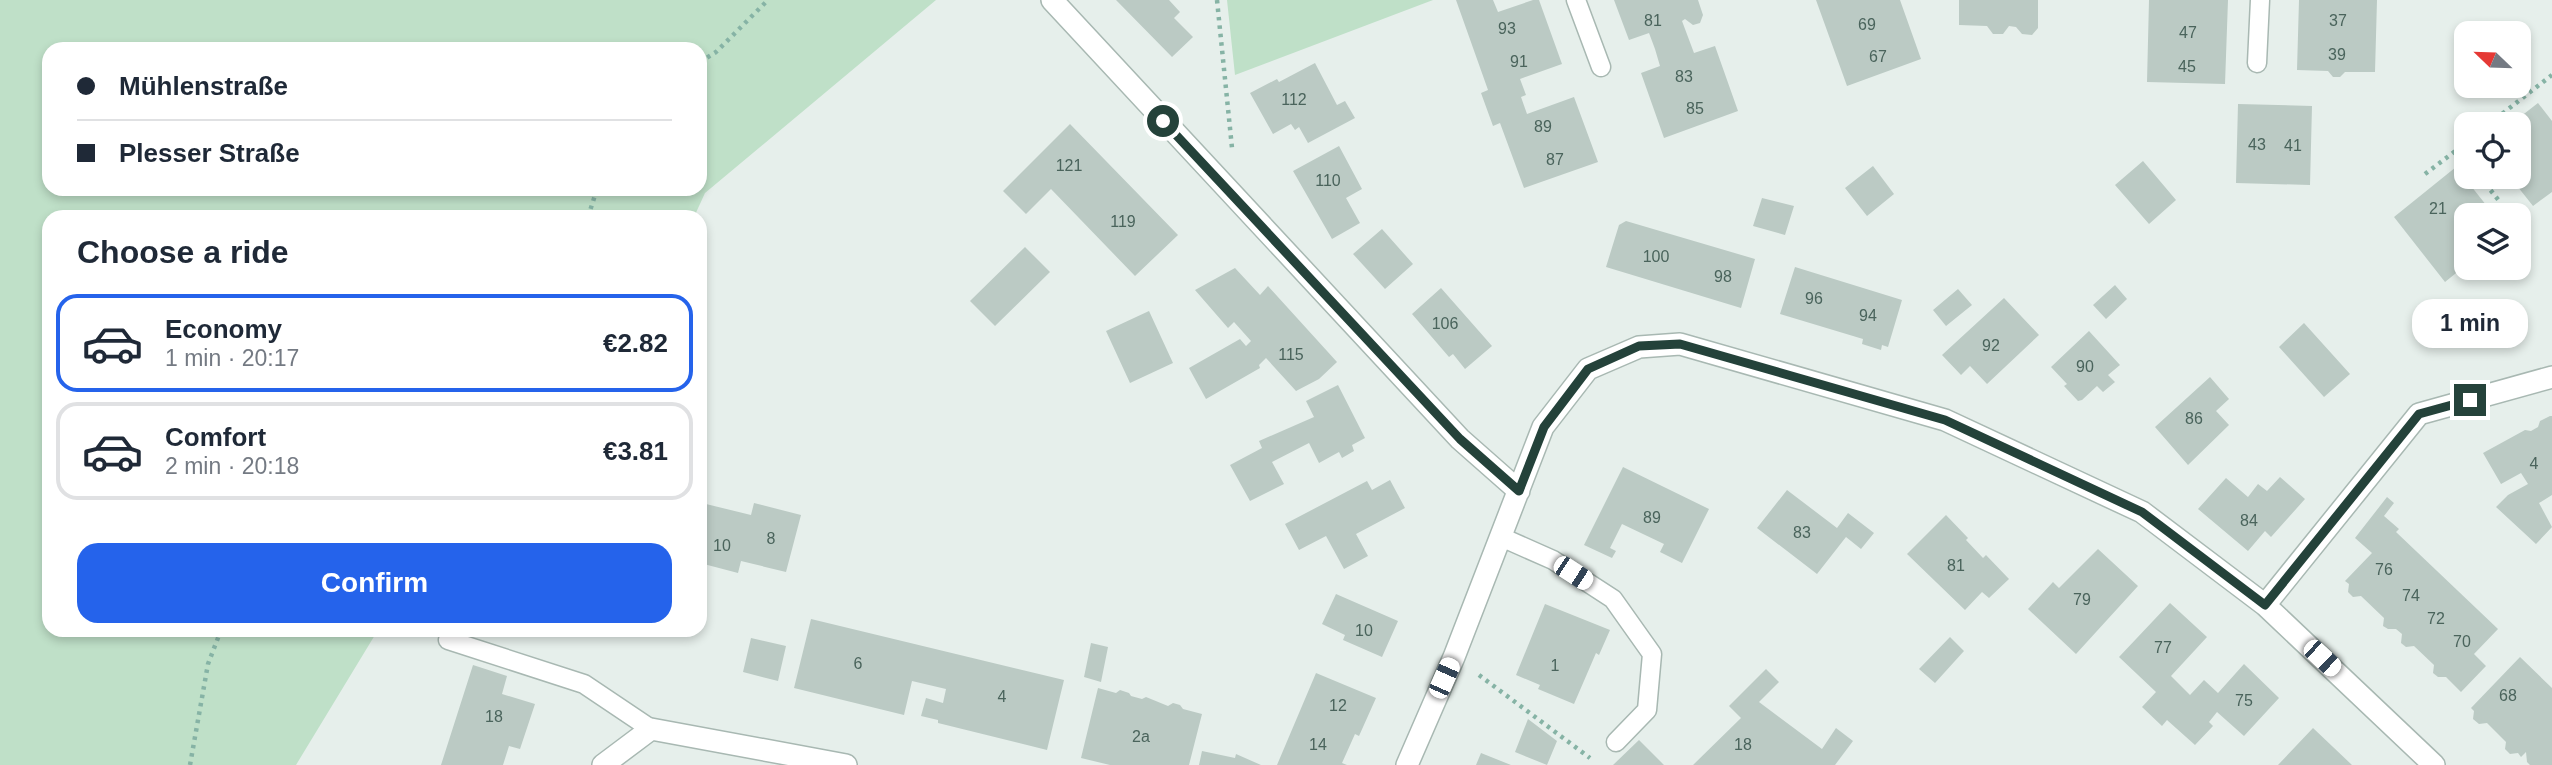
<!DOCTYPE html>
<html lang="en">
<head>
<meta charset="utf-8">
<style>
	body { margin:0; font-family:Helvetica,sans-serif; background:#f6f6f7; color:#1f2937; height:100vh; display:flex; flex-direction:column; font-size:26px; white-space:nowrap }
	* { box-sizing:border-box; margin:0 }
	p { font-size:23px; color:#747a83 }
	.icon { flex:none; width:38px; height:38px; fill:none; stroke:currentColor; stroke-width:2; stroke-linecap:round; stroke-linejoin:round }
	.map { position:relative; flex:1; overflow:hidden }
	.sheet { position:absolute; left:42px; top:210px; width:665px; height:427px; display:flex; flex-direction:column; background:#fff; border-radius:21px; box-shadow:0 4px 10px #0003 }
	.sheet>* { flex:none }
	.hud { position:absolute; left:42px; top:42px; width:665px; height:154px; border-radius:21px; box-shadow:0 4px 10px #0003; display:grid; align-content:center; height:154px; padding:0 35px; background:#fff }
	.needle { width:46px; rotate:293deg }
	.controls { position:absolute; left:2454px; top:21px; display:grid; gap:14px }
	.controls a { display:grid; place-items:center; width:77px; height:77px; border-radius:14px; background:#fff; box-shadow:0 4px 10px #0003; font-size:35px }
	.end { position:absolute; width:32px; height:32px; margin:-16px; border:9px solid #24423a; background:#fff; box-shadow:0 0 0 4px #fff }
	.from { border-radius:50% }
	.bubble { position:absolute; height:49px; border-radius:21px; background:#fff; box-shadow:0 4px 10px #0003; font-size:23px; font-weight:800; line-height:49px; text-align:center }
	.car { position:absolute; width:21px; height:42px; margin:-21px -10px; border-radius:9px; box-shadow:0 0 5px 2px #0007; background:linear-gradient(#fff 24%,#345 0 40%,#fff 0 76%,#345 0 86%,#fff 0) }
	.hud b { display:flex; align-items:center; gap:24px; height:66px; font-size:26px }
	.hud b+b { border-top:2px solid #e0e1e3 }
	.hud i { width:18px; height:18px; background:#1f2937 }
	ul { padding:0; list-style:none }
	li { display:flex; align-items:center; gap:21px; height:98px; margin:0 14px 10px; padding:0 21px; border:4px solid #e0e1e3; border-radius:21px }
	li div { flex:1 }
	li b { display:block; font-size:26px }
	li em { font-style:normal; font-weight:800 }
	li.on { border-color:#2563eb }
	li>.icon { width:63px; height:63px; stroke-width:1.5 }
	h2 { padding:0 35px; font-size:32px; line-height:84px }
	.primary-button { display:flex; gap:14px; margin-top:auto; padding:14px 35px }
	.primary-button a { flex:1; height:80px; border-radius:21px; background:#2563eb; color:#fff; font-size:28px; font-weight:800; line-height:80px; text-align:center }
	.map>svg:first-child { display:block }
	.green { fill:#bfe0c8; fill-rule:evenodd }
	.building { fill:#bbcac4 }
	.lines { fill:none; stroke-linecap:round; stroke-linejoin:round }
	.service-casing { stroke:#a8b8b2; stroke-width:21 }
	.minor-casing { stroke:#a8b8b2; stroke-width:24 }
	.path { stroke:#86b3a5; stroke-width:4.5; stroke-dasharray:3.5 5; stroke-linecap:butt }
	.service { stroke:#fff; stroke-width:18 }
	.minor { stroke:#fff; stroke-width:21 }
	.route { stroke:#24423a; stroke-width:9 }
	.labels { text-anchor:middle; stroke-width:5; stroke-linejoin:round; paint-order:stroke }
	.number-label { font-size:16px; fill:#4a645c }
</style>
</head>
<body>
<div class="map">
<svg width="2552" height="765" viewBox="0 0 2552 765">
	<rect width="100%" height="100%" fill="#e6efeb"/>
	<path class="green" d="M0 0H936L705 193 694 217H49V630H378L296 765H0ZM49 49H700V189H49Z
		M1227 0H1433L1235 75Z"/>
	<path class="building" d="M1116 0H1169L1180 12 1174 18 1193 37 1172 57Z
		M1456 0H1493L1498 12 1533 0H1539L1562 64 1520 79 1526 95 1521 97 1527 114 1574 97 1598 162 1524 188 1500 123 1493 126 1481 93 1488 90Z
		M1614 0H1698L1703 15 1700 23 1693 25 1685 19 1682 21 1694 53 1715 46 1738 111 1664 138 1641 73 1660 66 1655 49 1649 33 1629 40Z
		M1816 0H1900L1921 59 1847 86Z
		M1959 0H2038V28L2032 35 2022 34 2016 27 2009 26 2003 34H1993L1987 26 1959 25Z
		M2149 0H2228L2225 84 2147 82Z
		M2299 0H2377L2375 72H2345L2340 77H2333L2328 71 2297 70Z
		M1315 63 1337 105 1345 101 1355 118 1308 143 1299 127 1295 130 1291 124 1273 134 1250 93 1277 79 1279 82Z
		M2538 103 2552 121V192L2533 206 2510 177H2518V124H2511Z
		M2238 104 2312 106 2310 185 2236 183Z
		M1070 124 1178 235 1135 276 1051 189 1026 214 1003 191Z
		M1339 146 1362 189 1346 198 1360 223 1332 239 1293 171Z
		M2143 161 2176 200 2149 224 2115 185Z
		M1873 166 1894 194 1867 216 1845 188Z
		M2456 167 2494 215H2466V265L2445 282 2394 217Z
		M1762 198 1794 206 1785 235 1753 226Z
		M1626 221 1755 259 1741 308 1606 267 1619 225Z
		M1382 229 1413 264 1385 289 1353 254Z
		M1025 247 1050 272 995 326 970 301Z
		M1795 267 1902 300 1888 347 1882 345 1881 350 1862 344 1863 339 1780 314Z
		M1235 268 1260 295 1268 286 1337 362 1319 379 1296 391 1266 358 1259 365 1260 368 1206 399 1189 368 1240 339 1246 346 1251 341 1234 322 1228 328 1195 290Z
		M2115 285 2127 299 2106 319 2093 305Z
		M1441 288 1492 346 1465 369 1453 354 1449 357 1412 314Z
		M1958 289 1972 305 1946 326 1933 310Z
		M2004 298 2039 335 1987 384 1970 366 1961 375 1942 355Z
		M1149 311 1173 363 1130 383 1106 331Z
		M2304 323 2350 374 2324 397 2279 347Z
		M2089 331 2120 365 2108 375 2115 382 2103 392 2097 386 2082 400 2078 401 2064 386 2067 384 2051 367Z
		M2210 377 2229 399 2216 411 2229 425 2188 465 2155 427Z
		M1338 385 1365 438 1352 445 1354 451 1342 458 1339 452 1319 463 1309 443 1272 462 1284 484 1250 501 1230 465 1262 448 1259 441 1314 417 1306 401Z
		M2550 416H2552V495L2539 503 2552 527 2536 544 2496 507 2508 495 2528 484 2521 473 2501 484 2483 453 2525 430 2531 431 2538 427 2540 421Z
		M1623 467 1709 509 1682 563 1660 552 1664 544 1622 524 1610 548 1616 551 1612 558 1584 545Z
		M2280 477 2305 499 2271 537 2265 531 2248 551 2198 509 2226 478 2248 497 2258 484 2267 491Z
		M1390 480 1405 508 1356 534 1368 556 1344 569 1326 536 1299 550 1285 524 1367 481 1372 490Z
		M1787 490 1837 528 1848 513 1874 533 1861 549 1846 537 1817 574 1757 528Z
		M2387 497 2394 503 2384 516 2399 529 2396 532 2498 629 2474 654 2486 666 2461 692 2446 677H2438L2433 673 2434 665 2414 646 2406 647 2401 643 2402 634 2396 629H2388L2383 626 2384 618 2361 596 2353 597 2348 592 2349 584 2345 581 2372 553 2355 538Z
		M754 503 801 515 786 572 741 561 738 573 700 563V514L703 515 706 504 751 515Z
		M1946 515 1968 538 1966 540 1983 558 1986 555 2009 579 1989 598 1982 592 1965 610 1907 554Z
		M2098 549 2138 586 2076 654 2028 609 2053 582 2059 588Z
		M1336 594 1398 621 1382 657 1343 640 1345 635 1322 624Z
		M2170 603 2207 637 2171 676 2190 695 2204 680 2218 693 2244 664 2279 698 2244 736 2217 712 2209 722 2213 726 2195 745 2167 720 2162 726 2142 707 2156 692 2119 657Z
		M1545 604 1610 630 1599 655 1596 653 1574 704 1538 689 1540 685 1516 675Z
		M811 619 1064 680 1047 750 938 723V720L921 716 926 698 943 703 946 689 912 681 904 715 794 688Z
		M1950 637 1964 651 1935 683 1919 669Z
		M751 638 786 646 778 681 743 672Z
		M1091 643 1108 647 1101 682 1084 677Z
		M2520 657 2552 688V765H2530L2527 762 2526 752 2521 757 2518 753 2510 754 2505 749 2506 742 2487 723 2479 724 2473 719 2474 711 2471 708Z
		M473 665 507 676 502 694 535 704 520 749 509 746 503 765H441Z
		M1766 669 1779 682 1759 702 1822 749 1836 728 1853 741 1835 765H1693L1741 718 1729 706Z
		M1316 673 1376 698 1359 736 1355 734 1342 763 1347 765H1277Z
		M1098 688 1116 693 1120 690 1129 693 1131 696 1142 699 1146 697 1168 706 1173 703 1180 705 1183 709 1202 714 1189 765H1110L1081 758Z
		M1528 719 1557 741 1547 765 1515 752Z
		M2313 728 2352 765H2278Z
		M1639 740 1664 765H1613Z
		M1202 751 1235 758 1236 754 1261 765H1199Z
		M1481 753 1511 765H1476Z"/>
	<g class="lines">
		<g class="service-casing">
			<path id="service" d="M1576 0 1601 67
				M2257 63 2260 0
				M1501 537 1553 560 1613 599 1652 654 1647 710 1616 742
				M448 640 584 684 651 729"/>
		</g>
		<g class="minor-casing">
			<path id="minor" d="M1052 0 1460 439 1519 491
				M2265 605 2419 414 2552 377
				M603 765 651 729 846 765
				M1407 765 1454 657 1543 427 1588 369 1639 347 1680 344 1945 420 2142 512 2265 605 2434 765"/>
		</g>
		<path class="path" d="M1217 0 1232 148
			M700 62 716 52 768 0
			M2489 124 2552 75
			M2458 148 2466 158
			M2425 174 2466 143
			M2480 177 2500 202
			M588 217 597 189
			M1479 675 1590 758
			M190 765 208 664 221 630"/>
		<use href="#service" class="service"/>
		<use href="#minor" class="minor"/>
	</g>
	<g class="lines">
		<path class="route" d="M1163 121 1460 439 1519 491 1544 427 1588 369 1639 346 1680 344 1945 420 2142 512 2265 605 2419 414 2470 400"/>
	</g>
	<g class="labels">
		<g class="number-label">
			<text x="1653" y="26">81</text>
			<text x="2338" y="26">37</text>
			<text x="1867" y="30">69</text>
			<text x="1507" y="34">93</text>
			<text x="2188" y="38">47</text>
			<text x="2337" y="60">39</text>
			<text x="1878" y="62">67</text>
			<text x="1519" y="67">91</text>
			<text x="2187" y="72">45</text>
			<text x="1684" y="82">83</text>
			<text x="1294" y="105">112</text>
			<text x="1695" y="114">85</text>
			<text x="1543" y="132">89</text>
			<text x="2257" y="150">43</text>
			<text x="2293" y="151">41</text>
			<text x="1555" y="165">87</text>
			<text x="1069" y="171">121</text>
			<text x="1328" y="186">110</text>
			<text x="2438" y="214">21</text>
			<text x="1123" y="227">119</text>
			<text x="1656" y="262">100</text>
			<text x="1723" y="282">98</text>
			<text x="1814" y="304">96</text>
			<text x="1868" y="321">94</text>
			<text x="1445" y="329">106</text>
			<text x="1991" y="351">92</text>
			<text x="1291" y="360">115</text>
			<text x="2085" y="372">90</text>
			<text x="2194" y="424">86</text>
			<text x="2534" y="469">4</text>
			<text x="1652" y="523">89</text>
			<text x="2249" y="526">84</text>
			<text x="1802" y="538">83</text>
			<text x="771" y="544">8</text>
			<text x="722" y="551">10</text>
			<text x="1956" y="571">81</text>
			<text x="2384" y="575">76</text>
			<text x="2411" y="601">74</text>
			<text x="2082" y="605">79</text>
			<text x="2436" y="624">72</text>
			<text x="1364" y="636">10</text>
			<text x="2462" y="647">70</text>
			<text x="2163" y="653">77</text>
			<text x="858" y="669">6</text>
			<text x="1555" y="671">1</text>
			<text x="2508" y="701">68</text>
			<text x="1002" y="702">4</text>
			<text x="2244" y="706">75</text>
			<text x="1338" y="711">12</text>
			<text x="494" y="722">18</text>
			<text x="1141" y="742">2a</text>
			<text x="1318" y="750">14</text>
			<text x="1743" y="750">18</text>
		</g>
	</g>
</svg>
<div class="controls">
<a><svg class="needle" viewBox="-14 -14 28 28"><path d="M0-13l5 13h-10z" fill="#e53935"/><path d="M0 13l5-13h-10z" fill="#747a83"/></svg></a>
<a><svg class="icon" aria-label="locate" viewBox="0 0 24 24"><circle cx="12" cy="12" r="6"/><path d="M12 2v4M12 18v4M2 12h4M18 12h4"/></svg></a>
<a><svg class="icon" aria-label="layers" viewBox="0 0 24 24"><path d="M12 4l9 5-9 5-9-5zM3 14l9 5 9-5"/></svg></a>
</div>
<i class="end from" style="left:1163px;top:121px"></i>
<i class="end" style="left:2470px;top:400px"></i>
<div class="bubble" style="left:2412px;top:299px;width:116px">1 min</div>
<i class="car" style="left:1573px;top:573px;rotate:123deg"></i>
<i class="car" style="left:2322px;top:658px;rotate:133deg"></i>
<i class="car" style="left:1444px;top:678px;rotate:24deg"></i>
<div class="hud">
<b><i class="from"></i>Mühlenstraße</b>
<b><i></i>Plesser Straße</b>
</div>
<section class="sheet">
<h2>Choose a ride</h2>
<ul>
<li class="on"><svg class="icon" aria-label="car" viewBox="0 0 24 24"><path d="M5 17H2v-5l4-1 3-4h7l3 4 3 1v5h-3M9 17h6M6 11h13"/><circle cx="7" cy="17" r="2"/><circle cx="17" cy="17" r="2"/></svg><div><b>Economy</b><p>1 min · 20:17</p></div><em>€2.82</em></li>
<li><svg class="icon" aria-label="car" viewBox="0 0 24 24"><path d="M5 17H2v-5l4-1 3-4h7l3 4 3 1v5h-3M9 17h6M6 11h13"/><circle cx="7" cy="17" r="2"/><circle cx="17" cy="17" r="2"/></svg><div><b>Comfort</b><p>2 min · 20:18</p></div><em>€3.81</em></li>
</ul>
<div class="primary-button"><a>Confirm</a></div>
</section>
</div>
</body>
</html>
